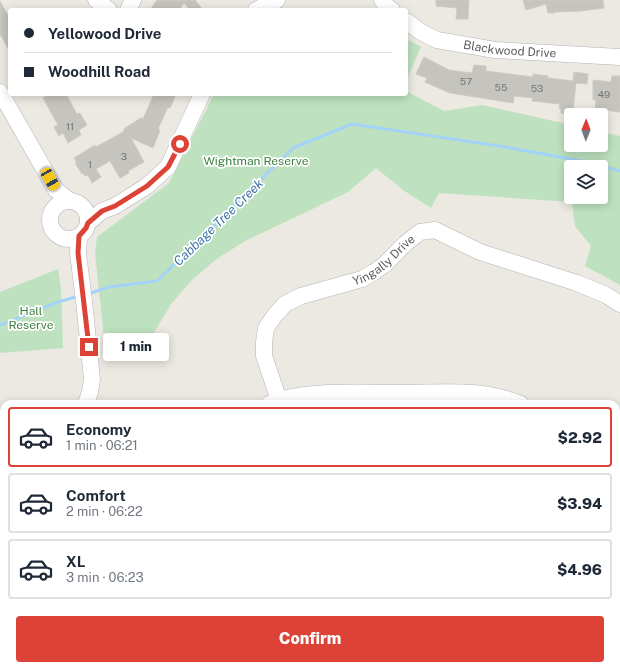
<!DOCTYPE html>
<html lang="en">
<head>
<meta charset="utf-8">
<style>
	body { margin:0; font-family:"Public Sans",sans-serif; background:#f2f2f3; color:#1f2937; height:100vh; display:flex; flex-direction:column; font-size:15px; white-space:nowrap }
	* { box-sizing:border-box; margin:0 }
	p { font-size:13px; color:#747a83 }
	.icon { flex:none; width:22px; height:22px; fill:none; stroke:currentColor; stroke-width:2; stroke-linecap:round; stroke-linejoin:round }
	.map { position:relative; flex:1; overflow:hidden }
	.panel { position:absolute; left:0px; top:400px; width:620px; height:270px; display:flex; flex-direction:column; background:#fff; border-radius:12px 12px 0 0; box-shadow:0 2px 10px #0003 }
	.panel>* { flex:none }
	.banner { position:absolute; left:8px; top:8px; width:400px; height:88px; border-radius:4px; box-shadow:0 2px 10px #0003; display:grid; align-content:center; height:88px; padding:0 16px; background:#fff }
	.needle { width:26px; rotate:1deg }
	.controls { position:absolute; left:564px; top:108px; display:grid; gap:8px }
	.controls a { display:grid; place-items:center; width:44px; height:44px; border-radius:4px; background:#fff; box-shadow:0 2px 10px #0003; font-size:20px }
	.end { position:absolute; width:18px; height:18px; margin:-9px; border:5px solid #dc4336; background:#fff; box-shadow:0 0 0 2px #fff }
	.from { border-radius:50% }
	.bubble { position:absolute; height:28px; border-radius:4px; background:#fff; box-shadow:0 2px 10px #0003; font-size:13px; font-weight:800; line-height:28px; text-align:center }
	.car { position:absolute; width:12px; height:24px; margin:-12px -6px; border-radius:5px; box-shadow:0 0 3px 1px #0007; background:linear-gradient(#f5c518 24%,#345 0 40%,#f5c518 0 76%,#345 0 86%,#f5c518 0) }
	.banner b { display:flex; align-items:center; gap:14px; height:38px; font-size:15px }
	.banner b+b { border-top:1px solid #e0e1e3 }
	.banner i { width:10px; height:10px; background:#1f2937 }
	ul { padding:7px 0 0; list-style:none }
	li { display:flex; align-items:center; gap:12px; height:60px; margin:0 8px 6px; padding:0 8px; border:2px solid #e0e1e3; border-radius:4px }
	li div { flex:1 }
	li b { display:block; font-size:15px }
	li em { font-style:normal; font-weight:800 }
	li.current { border-color:#dc4336 }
	li>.icon { width:36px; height:36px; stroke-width:1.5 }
	.primary-button { display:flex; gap:8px; margin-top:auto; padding:8px 16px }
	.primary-button a { flex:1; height:46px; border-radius:4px; background:#dc4336; color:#fff; font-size:16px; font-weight:800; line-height:46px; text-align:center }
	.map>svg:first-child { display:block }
	.green { fill:#bee2bf; fill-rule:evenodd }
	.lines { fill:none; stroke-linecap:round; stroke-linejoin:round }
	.stream { stroke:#a4d3f8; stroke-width:3 }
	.building { fill:#c6c4be; stroke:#cfcbc0 }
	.minor-casing { stroke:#b1b4b8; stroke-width:17 }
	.minor { stroke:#fff; stroke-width:16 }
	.route { stroke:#dc4336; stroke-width:5 }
	.labels { text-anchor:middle; stroke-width:3.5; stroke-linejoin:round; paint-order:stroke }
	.number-label { font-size:10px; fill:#747778 }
	.street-label { font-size:12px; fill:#595d61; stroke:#fff }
	.park-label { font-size:12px; fill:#3a7f3d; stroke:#fff }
	.water-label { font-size:13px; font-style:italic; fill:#4375a8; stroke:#fff }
</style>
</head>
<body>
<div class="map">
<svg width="620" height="670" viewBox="0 0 620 670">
	<rect width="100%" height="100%" fill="#ebe9e1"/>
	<path class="green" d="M409 40 421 47 406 81V46Z
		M406 91 444 111 482 105 571 125V145H601V132L620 136V285L585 266 591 246 575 226 572 202 439 193 431 208 403 190 376 168 348 192 247 240 218 258 192 280 171 304 155 331 140 360 106 357 95 253 97 237 169 183 214 94H406ZM571 167H601V197H571Z
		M58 269 61 289 63 348 0 353V292Z
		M200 666H456L461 670H204Z"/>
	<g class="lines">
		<path class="stream" d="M88 294 109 287 157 281 293 148 352 124 499 146 587 162 620 171
			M0 325 58 302 79 296"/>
	</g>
	<path class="building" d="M157 0H195L203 10H190L184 3 179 10H150Z
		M436 0H469L468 19H456L457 8 436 6Z
		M523 0H603L604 8 581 11 555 12 554 13H548L546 4 526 10Z
		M0 1 10 19V52L0 34Z
		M424 57 449 70 472 73 474 65 486 66V71L533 77V74L548 76V78L573 81 574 72 588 74 587 84 576 83 573 110 570 109V114L561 113V109L559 108 560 104 532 101 533 98 514 96 513 103 450 93 425 82 427 78 416 74Z
		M612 76H620V112L595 109 596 100H593V80L611 82Z
		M50 94H66L77 114 80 113 87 125 79 130 81 135 68 143 63 133 59 136 54 127 58 125 43 98Z
		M154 94H176L170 108 168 107 158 129 160 130 153 148 131 138 144 162 128 171 129 173 120 178 110 161 96 169 101 177 92 183 88 175 85 176 83 173 82 174 75 163H77L74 158 95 145 96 147 123 132 125 128 141 118 143 119Z"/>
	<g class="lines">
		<g class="minor-casing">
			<g id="minor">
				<path d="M96 0 109 10"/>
				<path d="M382 0 385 5 392 10"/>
				<path d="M128 10 133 0"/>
				<path d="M256 10 277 0"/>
				<path id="s1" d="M406 21 421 32 437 40 495 50 620 57"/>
				<path d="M0 92 56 190 70 201"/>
				<circle cx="69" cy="220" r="19"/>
				<path d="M88 223 102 211 115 206 147 186 168 167 202 94"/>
				<path d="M79 236 78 253 84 301 92 379 90 392 86 404"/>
				<path id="s2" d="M279 400 264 356V342L266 328 275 315 285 304 301 296 362 279 374 272 384 265 406 243 420 232 435 230 480 252 577 283 606 295 620 304"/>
				<path d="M269 404C301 389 363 393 400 393 424 393 449 391 473 393 490 394 505 398 521 404"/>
				<path d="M0 419 4 416"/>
				<path d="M616 507 620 519"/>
				<path d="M616 624 620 619"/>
				<path d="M186 666 190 670"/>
				<path d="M585 666 588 670"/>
				<path d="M150 670 153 666"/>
			</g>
		</g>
		<use href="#minor" class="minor"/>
	</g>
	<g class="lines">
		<path class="route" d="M89 347 78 253 79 236 86 228 88 223 102 211 115 206 147 186 168 167 180 144"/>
	</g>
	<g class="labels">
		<g class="number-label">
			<text x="466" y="85">57</text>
			<text x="501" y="91">55</text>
			<text x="537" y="92">53</text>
			<text x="604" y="98">49</text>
			<text x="70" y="130">11</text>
			<text x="124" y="160">3</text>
			<text x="90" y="168">1</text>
		</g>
		<g class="street-label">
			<text dy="4" stroke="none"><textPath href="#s1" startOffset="110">Blackwood Drive</textPath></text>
			<text dy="4" stroke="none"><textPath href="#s2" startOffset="215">Yingally Drive</textPath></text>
		</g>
		<g class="park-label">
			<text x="256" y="165">Wightman Reserve</text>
			<text x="31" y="315">Hall<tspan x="31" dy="14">Reserve</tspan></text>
		</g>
		<g class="water-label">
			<text transform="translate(218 222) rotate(-44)" y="5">Cabbage Tree Creek</text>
		</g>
	</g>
</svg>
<div class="controls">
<a><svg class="needle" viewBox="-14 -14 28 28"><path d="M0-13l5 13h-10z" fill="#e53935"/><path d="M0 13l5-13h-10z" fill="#747a83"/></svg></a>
<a><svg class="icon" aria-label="layers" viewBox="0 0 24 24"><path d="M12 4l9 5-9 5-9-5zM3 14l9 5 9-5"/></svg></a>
</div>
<i class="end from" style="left:180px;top:144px"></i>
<i class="end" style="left:89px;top:347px"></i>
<div class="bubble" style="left:103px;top:333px;width:66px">1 min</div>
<i class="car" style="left:50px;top:179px;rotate:150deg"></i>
<div class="banner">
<b><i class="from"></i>Yellowood Drive</b>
<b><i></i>Woodhill Road</b>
</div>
<section class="panel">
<ul>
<li class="current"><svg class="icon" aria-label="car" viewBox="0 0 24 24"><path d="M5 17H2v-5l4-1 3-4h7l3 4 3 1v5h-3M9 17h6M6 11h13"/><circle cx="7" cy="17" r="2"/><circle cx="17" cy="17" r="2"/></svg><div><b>Economy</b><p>1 min · 06:21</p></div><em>$2.92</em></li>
<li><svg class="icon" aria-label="car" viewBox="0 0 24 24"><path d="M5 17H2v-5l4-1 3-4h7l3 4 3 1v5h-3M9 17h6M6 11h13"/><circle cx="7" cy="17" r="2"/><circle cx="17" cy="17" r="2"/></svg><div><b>Comfort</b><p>2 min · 06:22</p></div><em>$3.94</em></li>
<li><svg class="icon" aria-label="car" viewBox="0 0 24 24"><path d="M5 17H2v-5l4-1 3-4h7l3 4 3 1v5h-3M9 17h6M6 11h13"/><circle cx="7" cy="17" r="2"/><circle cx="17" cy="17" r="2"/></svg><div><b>XL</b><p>3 min · 06:23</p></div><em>$4.96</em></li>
</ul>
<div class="primary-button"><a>Confirm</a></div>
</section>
</div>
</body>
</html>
